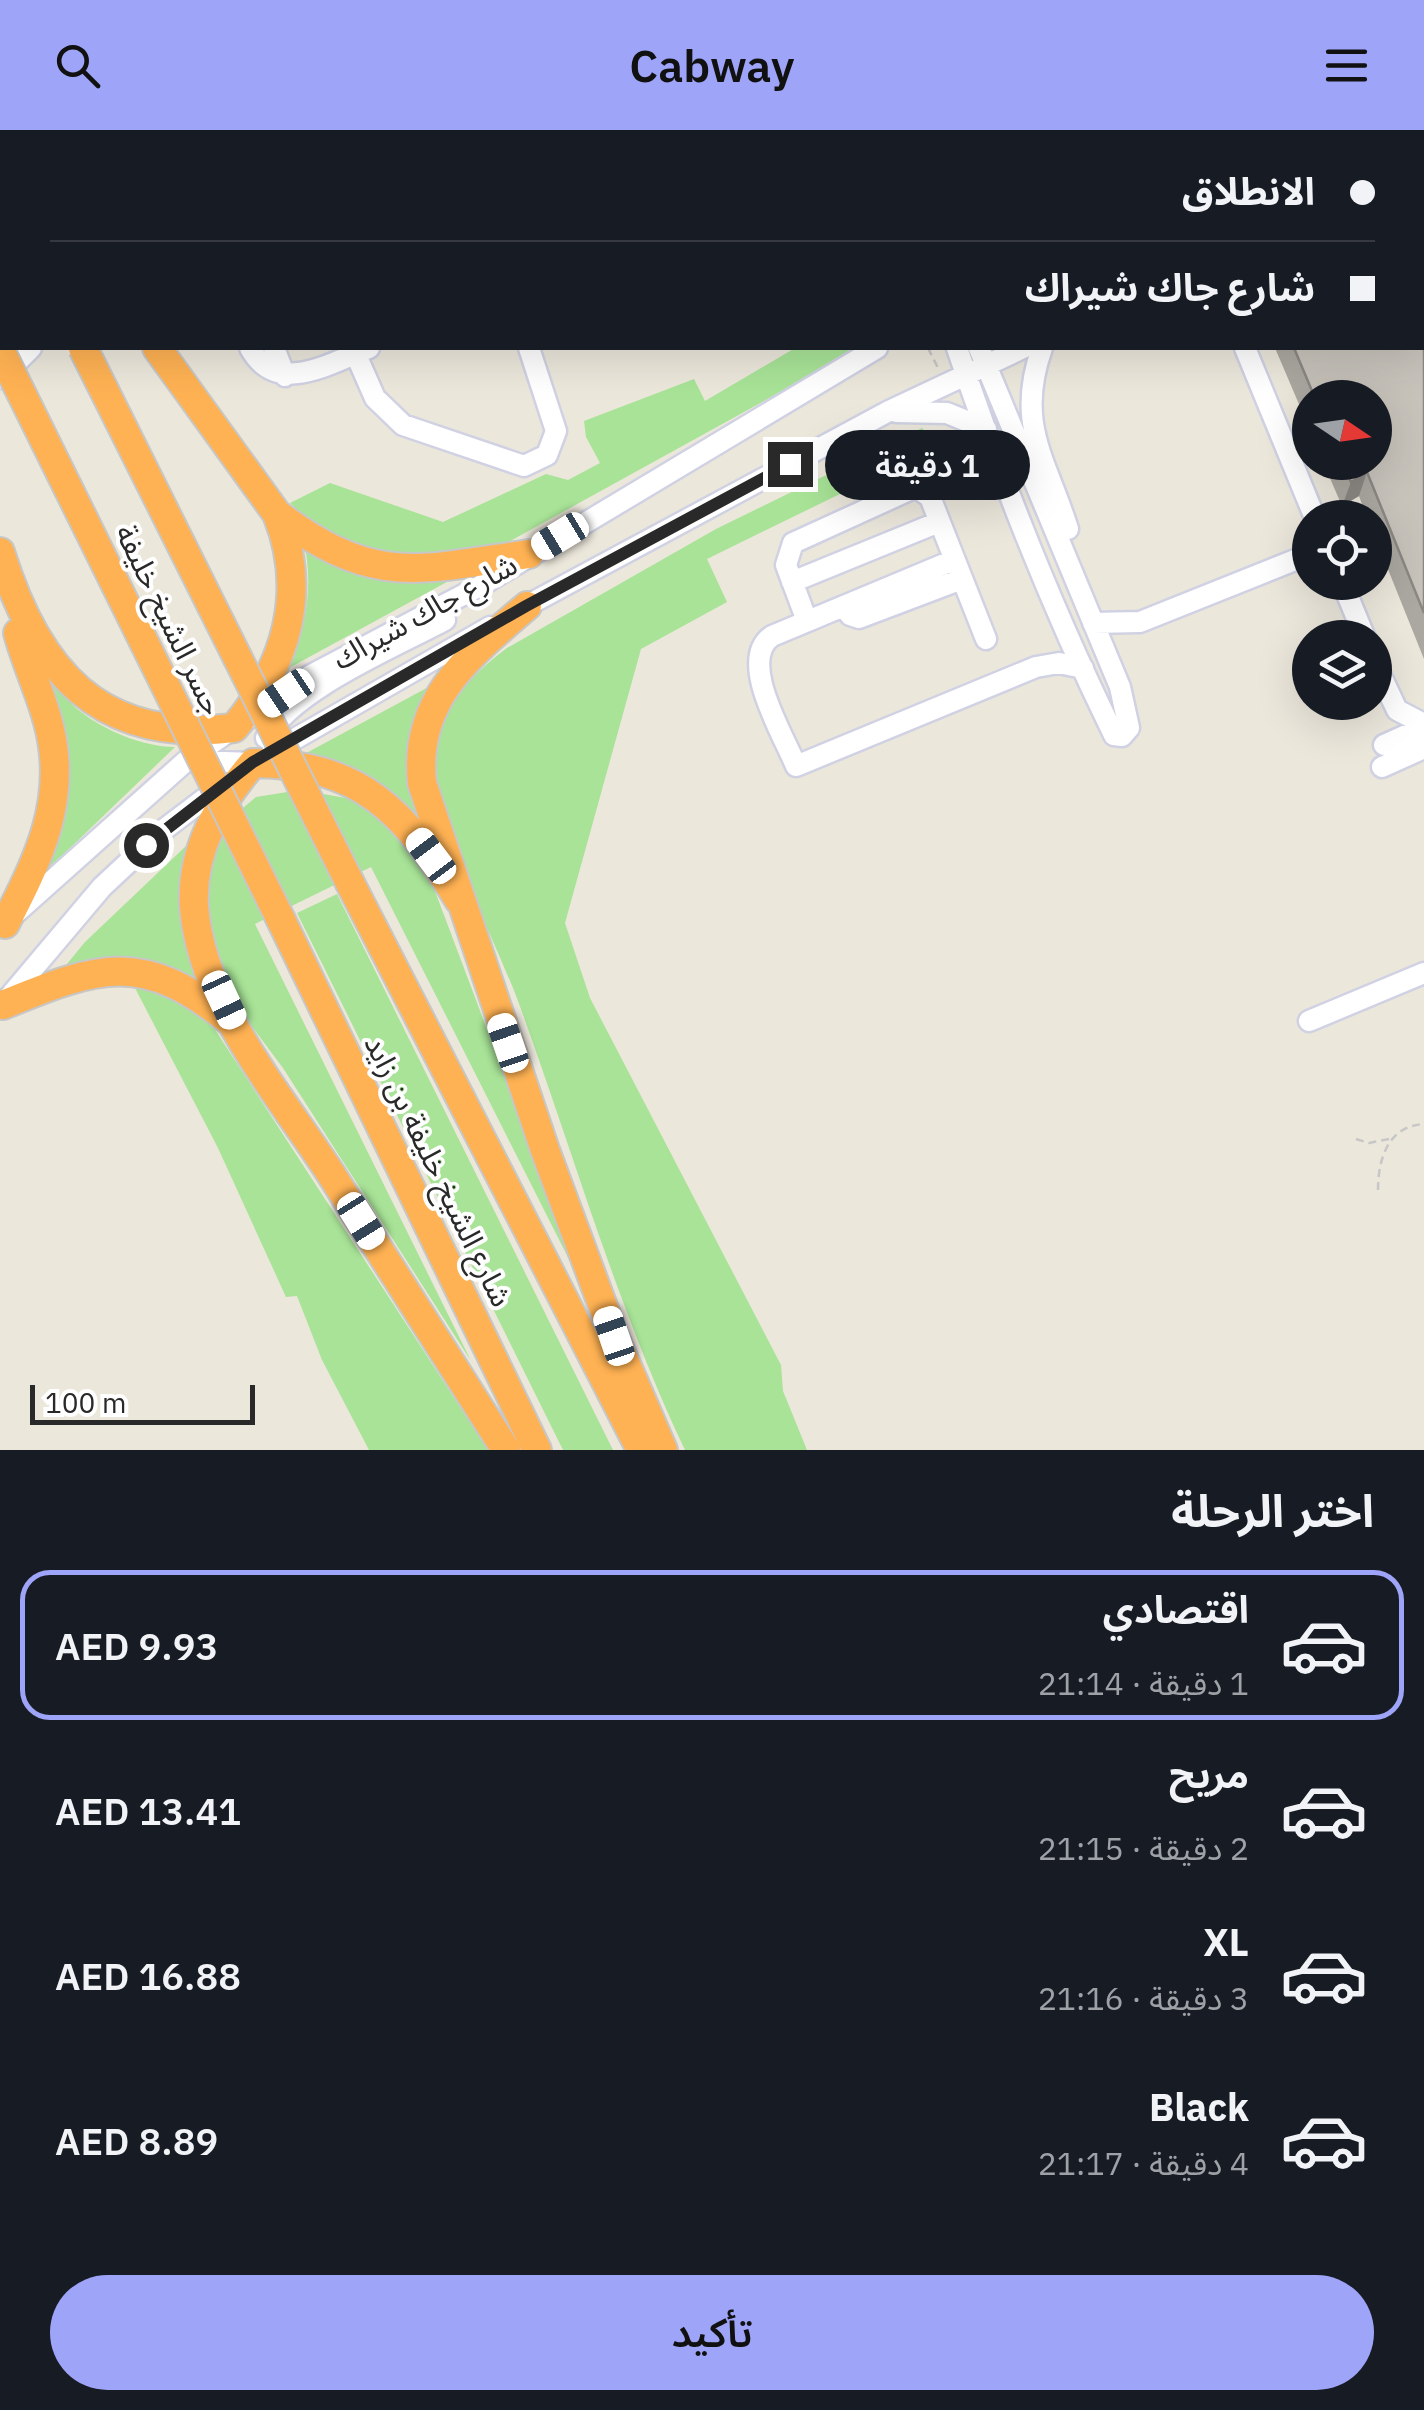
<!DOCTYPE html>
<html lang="ar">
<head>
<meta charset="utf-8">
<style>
	body { margin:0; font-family:"IBM Plex Sans","Noto Sans Arabic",sans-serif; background:#20242c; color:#f1f3f6; direction:rtl; height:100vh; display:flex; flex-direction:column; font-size:38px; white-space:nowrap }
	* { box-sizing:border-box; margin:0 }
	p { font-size:32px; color:#9ea1a6 }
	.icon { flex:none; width:55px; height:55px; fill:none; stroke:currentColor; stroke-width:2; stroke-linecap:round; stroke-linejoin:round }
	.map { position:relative; height:1320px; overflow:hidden; direction:ltr }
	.panel { display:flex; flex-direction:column; background:#171b24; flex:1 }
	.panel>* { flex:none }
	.guide { position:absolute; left:0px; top:0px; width:1425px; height:220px; box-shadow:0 10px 40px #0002; direction:rtl; display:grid; align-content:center; height:220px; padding:0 50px; background:#171b24 }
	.needle { width:65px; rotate:103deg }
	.fabs { position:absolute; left:1292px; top:250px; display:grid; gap:20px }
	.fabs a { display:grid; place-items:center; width:100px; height:100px; border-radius:50%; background:#171b24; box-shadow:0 10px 40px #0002; font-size:50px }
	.scale { position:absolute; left:30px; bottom:25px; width:225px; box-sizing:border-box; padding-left:10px; border:5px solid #292929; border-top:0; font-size:28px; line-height:35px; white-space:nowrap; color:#292929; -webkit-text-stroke:8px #fff; paint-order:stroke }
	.end { position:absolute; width:45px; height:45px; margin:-22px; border:12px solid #292929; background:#fff; box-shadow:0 0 0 5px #fff }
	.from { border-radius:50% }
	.bubble { position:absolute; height:70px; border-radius:35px; background:#171b24; box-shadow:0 10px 40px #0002; font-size:32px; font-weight:600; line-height:70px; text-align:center; direction:rtl }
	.car { position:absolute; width:30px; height:60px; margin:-30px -15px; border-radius:12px; box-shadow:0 0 8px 2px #0007; background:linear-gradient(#fff 24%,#345 0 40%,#fff 0 76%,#345 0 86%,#fff 0) }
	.guide b { display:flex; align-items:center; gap:35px; height:95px; font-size:38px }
	.guide b+b { border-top:2px solid #363941 }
	.guide i { width:25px; height:25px; background:#f1f3f6 }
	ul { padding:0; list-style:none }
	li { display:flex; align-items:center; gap:30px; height:150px; margin:0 20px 15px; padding:0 30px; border:5px solid transparent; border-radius:30px }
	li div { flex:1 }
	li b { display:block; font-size:38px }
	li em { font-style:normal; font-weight:600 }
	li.current { border-color:#9ea5f8 }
	li>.icon { width:90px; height:90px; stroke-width:1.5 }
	h2 { padding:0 50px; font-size:45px; line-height:120px }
	.primary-button { display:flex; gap:20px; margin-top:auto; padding:20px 50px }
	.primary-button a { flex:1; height:115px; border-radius:60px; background:#9ea5f8; color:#111; font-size:40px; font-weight:600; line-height:115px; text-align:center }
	header { display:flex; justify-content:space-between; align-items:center; height:130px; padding:0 50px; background:#9ea5f8; color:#111; font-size:45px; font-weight:600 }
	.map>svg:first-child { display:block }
	.grass { fill:#a8e397 }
	.water { fill:#6dbdef }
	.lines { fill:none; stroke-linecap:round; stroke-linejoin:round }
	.minor-casing { stroke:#d0d2e3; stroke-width:25 }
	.highway-casing { stroke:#c7c7c7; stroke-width:32 }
	.path { stroke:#c7c7c7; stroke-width:2.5; stroke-dasharray:8 5; stroke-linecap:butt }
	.minor { stroke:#fff; stroke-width:20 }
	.highway { stroke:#ffb253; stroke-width:28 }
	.highway-bridge-casing { stroke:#c7c7c7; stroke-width:32; stroke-linecap:butt }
	.highway-bridge { stroke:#ffb253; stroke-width:28 }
	.wall { fill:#aba8a1 }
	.shaded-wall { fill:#8b8883 }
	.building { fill:#c7c3bb; stroke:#8b8883; stroke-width:2.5 }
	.route { stroke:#292929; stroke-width:12 }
	.labels { text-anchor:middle; stroke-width:8; stroke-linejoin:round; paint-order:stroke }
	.street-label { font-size:30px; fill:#292929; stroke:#fff }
</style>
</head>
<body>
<header><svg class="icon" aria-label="menu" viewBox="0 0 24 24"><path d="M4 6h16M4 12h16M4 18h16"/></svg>Cabway<svg class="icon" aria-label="search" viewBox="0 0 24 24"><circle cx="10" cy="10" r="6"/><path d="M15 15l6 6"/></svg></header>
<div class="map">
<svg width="1424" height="1320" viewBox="0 0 1424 1320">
	<rect width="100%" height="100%" fill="#ece7db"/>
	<path class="grass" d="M795 218H860L492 421 402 439 308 391 290 373 330 353 443 392 546 344 568 350 600 333 586 307 584 291 694 249 705 271Z
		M922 298 938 316 707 429 727 472 641 519 565 793 590 868 781 1235 783 1261 807 1320H685C616 1175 573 1021 518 871 496 811 438 702 435 643 432 588 466 548 507 518L716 399Z
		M303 408C355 437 395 463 456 447L289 538C307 494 314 454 303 408Z
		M37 523C45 537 52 553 62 564 86 593 137 617 175 617L41 746C86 670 62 601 37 523Z
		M434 554 439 565 428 701 299 627Z
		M300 660 352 669 385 694 430 748 588 1167 371 737 255 794 471 1231 283 938 232 870 205 796 211 705 256 667Z
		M186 716 182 769 205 865 165 846 53 851 85 812Z
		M337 764 613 1320H563L297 783Z
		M135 858 167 864 212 895 488 1320H369L322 1230 297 1166 286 1167 218 1018Z"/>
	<path class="water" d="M0 0H424L425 2H2L0 191Z"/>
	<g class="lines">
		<g class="minor-casing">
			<path id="minor" d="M869 0 870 2
				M1169 0H1178
				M488 2 489 0
				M953 2 960 0
				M1043 2 1047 0
				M1144 2 1148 0
				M1279 2 1285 0
				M1422 27 1424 26
				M250 218C277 267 330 233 369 218
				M274 218 285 246
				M353 218 375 268 403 295 524 336 547 325 556 301 529 218
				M957 218C1001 349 1053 481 1114 605L1122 606 1129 598 1120 557 979 218
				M1042 218C1015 294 1046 329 1068 399
				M1245 218 1315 388
				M1 248 31 218
				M896 282 947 283 986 299
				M954 430 772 506C737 530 783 604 796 636L1036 537 1059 533 1083 538
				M792 452 939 392
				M1342 452 1365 508
				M845 476 850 485 859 488 962 449
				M515 482 889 281 1023 218
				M807 491 786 435 793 413 916 357 930 367 986 509
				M1093 493 1140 492 1310 424
				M1375 533 1397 580 1424 594
				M266 608C293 559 395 517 445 490
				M1384 615 1424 597
				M272 622 490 497
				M195 631 253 633
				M1382 637 1424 618
				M17 782 186 631 311 545 480 456 877 218
				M5 872 102 757 162 701 224 654
				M1309 891 1424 843"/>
		</g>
		<g class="highway-casing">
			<path id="highway" d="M4 0 5 2
				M0 54 2 59
				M277 384C374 457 418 440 529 424
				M0 422C37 541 99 614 234 598 287 535 308 461 277 384L157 218
				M527 476C469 526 413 569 422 653L545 1020 614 1206 663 1320
				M350 753 641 1320
				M459 770C405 682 362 634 253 633 218 674 191 720 194 776 201 874 280 965 331 1044 389 1136 448 1228 506 1320
				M281 790 537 1320
				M5 794C39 728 69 668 48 592 40 562 26 533 18 503
				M3 875C100 835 143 820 231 892"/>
		</g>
		<path class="path" d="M1336 0 1337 2
			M928 218 938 238
			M1356 1009 1369 1013 1389 1009
			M1378 1060C1378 1029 1388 996 1424 994"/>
		<use href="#minor" class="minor"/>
		<use href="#highway" class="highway"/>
		<g class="highway-bridge-casing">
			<path id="highway-bridge" d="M83 218 350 753
				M0 220 281 790"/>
		</g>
		<use href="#highway-bridge" class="highway-bridge"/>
	</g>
	<path class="wall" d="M1424 90V529L1375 407V388H1367L1359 366 1342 376 1323 332H1375V268H1310V300L1275 218H1422Z"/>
	<path class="shaded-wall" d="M1367 342 1359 366 1342 376 1351 352Z"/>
	<path class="building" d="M624 0H843V2H625Z
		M1424 90V483L1367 342 1351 352 1342 332H1375V268H1315L1294 218H1422V91Z"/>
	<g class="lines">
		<path class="route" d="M146 715 253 632 526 476 790 334"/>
	</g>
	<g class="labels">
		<g class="street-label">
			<text transform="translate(425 482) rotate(-29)" y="10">شارع جاك شيراك</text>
			<text transform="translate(169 490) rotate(64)" y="10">جسر الشيخ خليفة</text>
			<text transform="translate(438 1041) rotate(64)" y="10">شارع الشيخ خليفة بن زايد</text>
		</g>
	</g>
</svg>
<div class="fabs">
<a><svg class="needle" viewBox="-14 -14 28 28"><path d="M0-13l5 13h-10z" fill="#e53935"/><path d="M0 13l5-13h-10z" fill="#9ea1a6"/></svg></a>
<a><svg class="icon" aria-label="locate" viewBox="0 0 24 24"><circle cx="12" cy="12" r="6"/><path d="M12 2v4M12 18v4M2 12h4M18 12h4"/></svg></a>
<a><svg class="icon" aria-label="layers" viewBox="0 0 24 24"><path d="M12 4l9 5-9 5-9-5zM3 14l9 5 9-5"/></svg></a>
</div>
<div class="scale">100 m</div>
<i class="end from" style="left:146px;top:715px"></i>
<i class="end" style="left:790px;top:334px"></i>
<div class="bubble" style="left:825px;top:300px;width:205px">1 دقيقة</div>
<i class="car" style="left:560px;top:406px;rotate:239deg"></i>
<i class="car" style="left:286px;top:563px;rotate:236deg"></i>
<i class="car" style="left:431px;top:726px;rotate:323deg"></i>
<i class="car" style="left:224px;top:870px;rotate:155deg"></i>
<i class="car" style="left:508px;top:913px;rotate:341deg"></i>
<i class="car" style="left:361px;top:1091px;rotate:148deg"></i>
<i class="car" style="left:614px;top:1206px;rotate:341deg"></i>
<div class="guide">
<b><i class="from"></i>الانطلاق</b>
<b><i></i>شارع جاك شيراك</b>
</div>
</div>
<section class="panel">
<h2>اختر الرحلة</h2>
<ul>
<li class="current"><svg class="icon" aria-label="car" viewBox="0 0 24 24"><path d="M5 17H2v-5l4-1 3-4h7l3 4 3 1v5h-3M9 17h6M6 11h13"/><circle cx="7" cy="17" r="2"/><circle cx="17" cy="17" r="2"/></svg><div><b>اقتصادي</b><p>1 دقيقة · 21:14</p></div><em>AED 9.93</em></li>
<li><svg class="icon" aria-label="car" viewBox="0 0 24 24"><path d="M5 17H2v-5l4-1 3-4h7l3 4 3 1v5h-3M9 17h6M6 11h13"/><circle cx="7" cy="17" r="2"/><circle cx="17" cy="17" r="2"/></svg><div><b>مريح</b><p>2 دقيقة · 21:15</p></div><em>AED 13.41</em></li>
<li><svg class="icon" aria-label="car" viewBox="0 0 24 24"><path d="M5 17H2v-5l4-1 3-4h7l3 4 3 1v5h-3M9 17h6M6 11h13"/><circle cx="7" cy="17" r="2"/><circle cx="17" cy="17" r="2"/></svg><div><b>XL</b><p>3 دقيقة · 21:16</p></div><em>AED 16.88</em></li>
<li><svg class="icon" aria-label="car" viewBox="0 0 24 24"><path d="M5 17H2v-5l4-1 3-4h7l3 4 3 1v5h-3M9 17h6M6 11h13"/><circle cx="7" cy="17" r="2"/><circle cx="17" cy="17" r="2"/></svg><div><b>Black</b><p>4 دقيقة · 21:17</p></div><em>AED 8.89</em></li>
</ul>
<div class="primary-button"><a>تأكيد</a></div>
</section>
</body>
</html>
